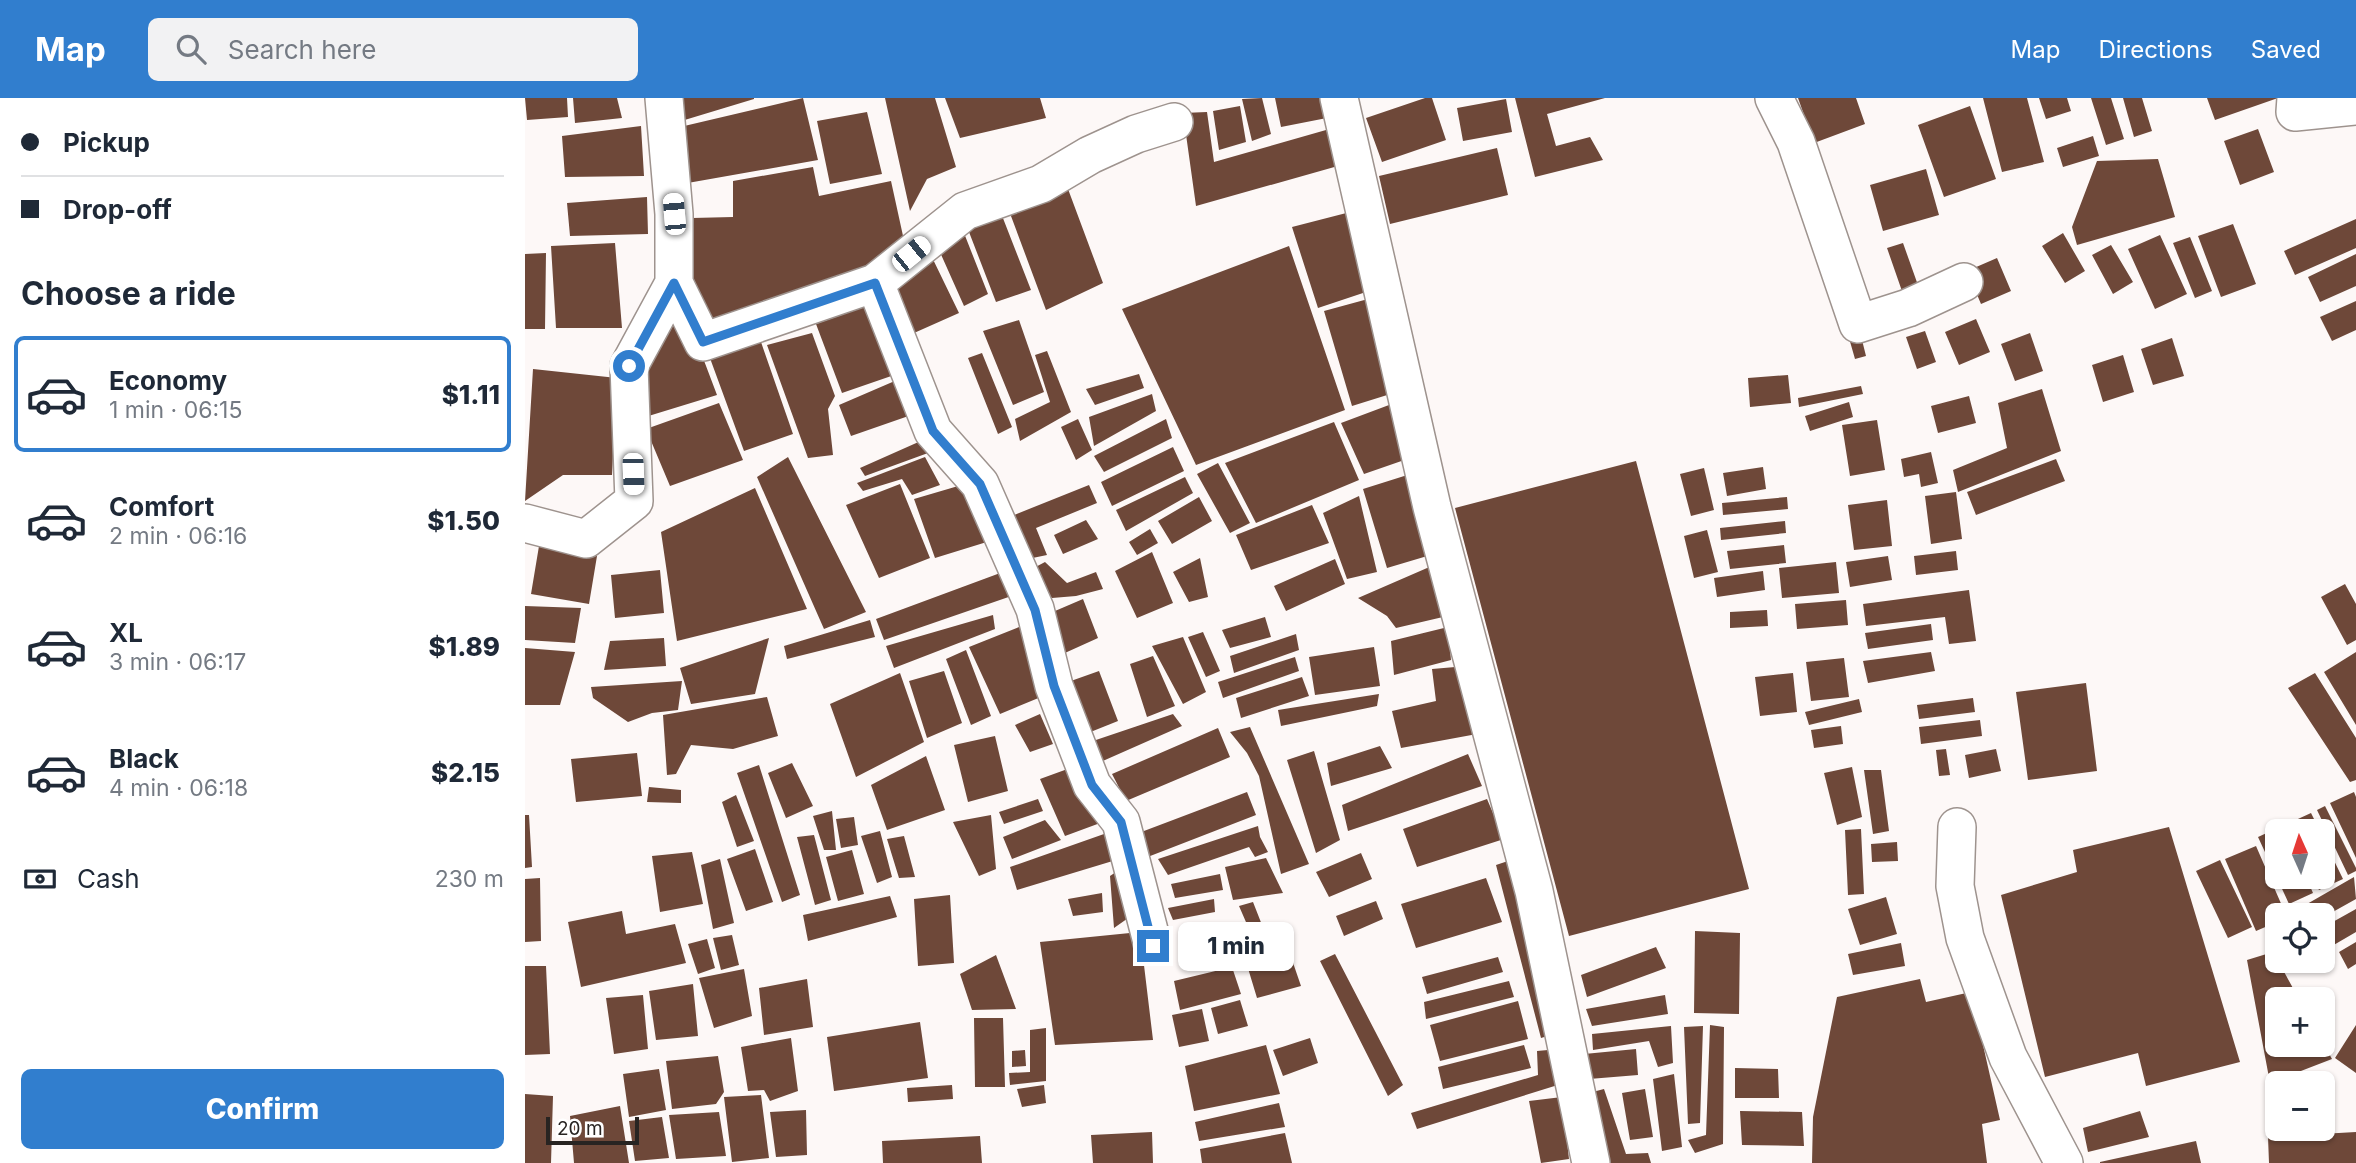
<!DOCTYPE html>
<html lang="en">
<head>
<meta charset="utf-8">
<style>
	body { margin:0; font-family:Inter,sans-serif; background:#f2f2f3; color:#1f2937; height:100vh; display:flex; flex-direction:column; font-size:26px; white-space:nowrap }
	* { box-sizing:border-box; margin:0 }
	p { font-size:23px; color:#747a83 }
	.icon { flex:none; width:38px; height:38px; fill:none; stroke:currentColor; stroke-width:2; stroke-linecap:round; stroke-linejoin:round }
	.map { position:relative; flex:1; overflow:hidden }
	.drawer { display:flex; flex-direction:column; background:#fff; width:525px }
	.drawer>* { flex:none }
	.banner { display:grid; align-content:center; height:154px; padding:0 21px; background:#fff }
	.needle { width:46px; rotate:357deg }
	.fabs { position:absolute; left:1740px; top:721px; display:grid; gap:14px }
	.fabs a { display:grid; place-items:center; width:70px; height:70px; border-radius:10px; background:#fff; box-shadow:0 2px 5px #0004; font-size:35px }
	.scale { position:absolute; left:21px; bottom:18px; width:93px; box-sizing:border-box; padding-left:7px; border:4px solid #282422; border-top:0; font-size:19px; line-height:24px; white-space:nowrap; color:#282422; -webkit-text-stroke:5px #fff; paint-order:stroke }
	.end { position:absolute; width:32px; height:32px; margin:-16px; border:9px solid #317ece; background:#fff; box-shadow:0 0 0 4px #fff }
	.from { border-radius:50% }
	.bubble { position:absolute; height:49px; border-radius:10px; background:#fff; box-shadow:0 2px 5px #0004; font-size:23px; font-weight:800; line-height:49px; text-align:center }
	.car { position:absolute; width:21px; height:42px; margin:-21px -10px; border-radius:9px; box-shadow:0 0 5px 2px #0007; background:linear-gradient(#fff 24%,#345 0 40%,#fff 0 76%,#345 0 86%,#fff 0) }
	.banner b { display:flex; align-items:center; gap:24px; height:66px; font-size:26px }
	.banner b+b { border-top:2px solid #e0e1e3 }
	.banner i { width:18px; height:18px; background:#1f2937 }
	ul { padding:0; list-style:none }
	li { display:flex; align-items:center; gap:21px; height:116px; margin:0 14px 10px; padding:0 7px; border:4px solid transparent; border-radius:10px }
	li div { flex:1 }
	li b { display:block; font-size:26px }
	li em { font-style:normal; font-weight:800 }
	li.selected { border-color:#317ece }
	li>.icon { width:63px; height:63px; stroke-width:1.5 }
	h2 { padding:0 21px; font-size:32px; line-height:84px }
	.pay { display:flex; align-items:center; gap:18px; height:77px; padding:0 21px; font-size:26px }
	.pay p { margin-inline-start:auto }
	.action { display:flex; gap:14px; margin-top:auto; padding:14px 21px }
	.action a { flex:1; height:80px; border-radius:10px; background:#317ece; color:#fff; font-size:28px; font-weight:800; line-height:80px; text-align:center }
	header { display:flex; align-items:center; gap:42px; box-sizing:border-box; height:98px; padding:0 35px; background:#317ece; color:#fff }
	header strong { font-size:33px }
	nav { display:flex; gap:38px; margin-inline-start:auto; font-size:24px }
	.search { width:490px; height:63px; background:#f2f2f3; display:flex; align-items:center; gap:18px; box-sizing:border-box; padding:0 24px; border-radius:10px; color:#747a83; font-size:26px }
	main { display:flex; flex:1; min-height:0 }
	.map>svg:first-child { display:block }
	.building { fill:#6e4839 }
	.lines { fill:none; stroke-linecap:round; stroke-linejoin:round }
	.street-casing { stroke:#9e938e; stroke-width:40 }
	.street { stroke:#fff; stroke-width:37 }
	.route { stroke:#317ece; stroke-width:9 }
</style>
</head>
<body>
<header>
<strong>Map</strong>
<div class="search"><svg class="icon" aria-label="search" viewBox="0 0 24 24"><circle cx="10" cy="10" r="6"/><path d="M15 15l6 6"/></svg>Search here</div>
<nav><a>Map</a><a>Directions</a><a>Saved</a></nav>
</header>
<main>
<section class="drawer">
<div class="banner">
<b><i class="from"></i>Pickup</b>
<b><i></i>Drop-off</b>
</div>
<h2>Choose a ride</h2>
<ul>
<li class="selected"><svg class="icon" aria-label="car" viewBox="0 0 24 24"><path d="M5 17H2v-5l4-1 3-4h7l3 4 3 1v5h-3M9 17h6M6 11h13"/><circle cx="7" cy="17" r="2"/><circle cx="17" cy="17" r="2"/></svg><div><b>Economy</b><p>1 min · 06:15</p></div><em>$1.11</em></li>
<li><svg class="icon" aria-label="car" viewBox="0 0 24 24"><path d="M5 17H2v-5l4-1 3-4h7l3 4 3 1v5h-3M9 17h6M6 11h13"/><circle cx="7" cy="17" r="2"/><circle cx="17" cy="17" r="2"/></svg><div><b>Comfort</b><p>2 min · 06:16</p></div><em>$1.50</em></li>
<li><svg class="icon" aria-label="car" viewBox="0 0 24 24"><path d="M5 17H2v-5l4-1 3-4h7l3 4 3 1v5h-3M9 17h6M6 11h13"/><circle cx="7" cy="17" r="2"/><circle cx="17" cy="17" r="2"/></svg><div><b>XL</b><p>3 min · 06:17</p></div><em>$1.89</em></li>
<li><svg class="icon" aria-label="car" viewBox="0 0 24 24"><path d="M5 17H2v-5l4-1 3-4h7l3 4 3 1v5h-3M9 17h6M6 11h13"/><circle cx="7" cy="17" r="2"/><circle cx="17" cy="17" r="2"/></svg><div><b>Black</b><p>4 min · 06:18</p></div><em>$2.15</em></li>
</ul>
<div class="pay"><svg class="icon" aria-label="cash" viewBox="0 0 24 24"><path d="M3 7h18v10H3z"/><circle cx="12" cy="12" r="2"/></svg>Cash<p>230 m</p></div>
<div class="action"><a>Confirm</a></div>
</section>
<div class="map">
<svg width="1831" height="1065" viewBox="0 0 1831 1065">
	<rect width="100%" height="100%" fill="#fdf8f7"/>
	<path class="building" d="M0 0H42L43 19 2 22Z
		M48 0H92L97 20 50 25Z
		M153 0H229V1L153 24Z
		M278 0 293 62 157 86 155 29Z
		M360 0H410L431 69 402 81 385 113Z
		M420 0H515L521 20 435 40Z
		M737 0 746 36 727 43 717 1Z
		M750 0H810L812 18 756 29Z
		M900 0H907L921 42 857 64 841 20Z
		M990 0H1080L1022 16 1031 48 1065 39 1078 62 1010 79Z
		M1273 0H1331L1340 26 1289 45Z
		M1458 0H1502L1519 64 1477 74Z
		M1514 0H1542L1546 13 1521 21Z
		M1566 0H1586L1599 41 1581 47Z
		M1598 0H1617L1627 33 1609 39Z
		M1682 0H1753L1690 22Z
		M981 1 987 34 938 43 932 10Z
		M715 8 721 44 694 52 688 13Z
		M1445 8 1471 81 1419 99 1393 27Z
		M342 14 357 76 305 86 292 23Z
		M682 14 689 64 815 28 827 64 671 108 658 15Z
		M116 28 119 78 40 79 37 38Z
		M1733 31 1749 74 1715 87 1699 43Z
		M1568 38 1574 58 1538 69 1532 50Z
		M972 50 983 97 865 126 854 78Z
		M1633 61 1650 119 1552 147 1547 129 1572 63Z
		M288 69 294 98 366 83 380 147 316 193 176 234 159 156 167 120 208 119V83Z
		M1401 71 1414 117 1358 133 1345 87Z
		M543 91 578 185 521 212 483 110Z
		M122 99 123 136 45 138 42 105Z
		M474 110 506 192 471 204 439 121Z
		M833 112 856 189 793 210 767 129Z
		M1831 121V150L1770 177 1759 153Z
		M1708 126 1731 186 1696 199 1673 138Z
		M437 130 463 196 439 208 410 143Z
		M1538 135 1560 173 1540 185 1517 148Z
		M1635 137 1662 196 1630 211 1603 151Z
		M1665 139 1687 193 1670 200 1648 145Z
		M90 145 97 230H31L26 148Z
		M1378 145 1394 190 1378 196 1362 150Z
		M1586 147 1608 184 1588 196 1567 157Z
		M764 148 820 312 671 367 597 211Z
		M402 149 434 215 389 235 363 185Z
		M21 155 20 231H0V156Z
		M1831 156V188L1795 204 1783 179Z
		M1472 160 1486 193 1456 206 1442 173Z
		M854 198 875 293 827 308 799 213Z
		M1831 203V232L1807 243 1795 219Z
		M342 208 375 275 317 295 291 226Z
		M161 215 192 297 117 320 121 255Z
		M1451 221 1465 254 1434 267 1420 234Z
		M494 222 519 294 488 307 458 233Z
		M1334 230 1341 258 1330 261 1322 233Z
		M1400 233 1411 264 1392 271 1381 239Z
		M287 235 310 298 303 311 308 357 283 360 242 247Z
		M1505 235 1518 273 1490 283 1476 246Z
		M1647 240 1659 278 1628 287 1616 251Z
		M236 244 268 336 219 353 182 252Z
		M522 253 546 314 495 343 490 321 525 304 510 257Z
		M457 255 487 329 473 336 443 260Z
		M1598 257 1609 294 1578 304 1567 267Z
		M8 271 92 280 87 377H38L0 403Z
		M614 276 619 290 570 307 561 291Z
		M1263 277 1266 305 1225 309 1223 280Z
		M379 279 395 314 326 338 314 307Z
		M1336 288 1338 296 1274 309 1273 300Z
		M1517 291 1536 353 1433 394 1428 372 1482 350 1473 305Z
		M627 296 631 313 569 348 564 319Z
		M1444 298 1451 325 1413 335 1406 308Z
		M872 304 888 359 839 376 816 325Z
		M1324 304 1328 319 1285 333 1280 318Z
		M194 305 218 362 145 388 121 331Z
		M553 321 567 352 551 362 536 329Z
		M641 321 647 340 579 374 569 358Z
		M1352 322 1360 372 1325 378 1317 327Z
		M809 324 834 382 731 425 700 365Z
		M398 342 403 355 340 378 335 370Z
		M648 349 659 373 587 408 576 384Z
		M1406 354 1413 385 1396 389 1394 376 1379 379 1376 361Z
		M263 359 341 514 299 531 232 379Z
		M400 359 415 387 387 397 377 381 338 393 332 385Z
		M1531 361 1540 383 1451 417 1442 394Z
		M1111 363 1224 791 1044 838 930 410Z
		M693 365 725 425 705 435 672 376Z
		M1238 369 1241 391 1202 398 1198 375Z
		M1179 370 1189 412 1166 418 1155 376Z
		M895 373 909 456 862 470 838 391Z
		M660 379 668 395 601 433 591 412Z
		M375 386 405 460 354 480 321 407Z
		M440 386 465 443 410 460 389 401Z
		M564 387 572 405 511 430 522 457 493 463 479 421Z
		M230 390 282 511 152 543 136 434Z
		M1431 394 1437 441 1406 446 1400 398Z
		M834 398 852 474 822 481 798 415Z
		M674 399 687 423 647 446 633 423Z
		M1262 399 1263 411 1198 417 1197 405Z
		M1362 402 1367 448 1329 452 1323 407Z
		M787 407 804 445 726 472 711 437Z
		M561 422 573 441 538 456 529 437Z
		M1260 423 1261 435 1196 442 1195 430Z
		M625 431 633 445 612 457 604 444Z
		M1182 432 1193 474 1169 480 1159 438Z
		M1259 447 1261 465 1205 471 1202 453Z
		M14 448 72 458 64 506 6 496Z
		M1431 453 1433 472 1391 477 1389 458Z
		M627 454 648 505 612 520 590 473Z
		M1363 458 1367 482 1325 489 1321 464Z
		M675 460 683 499 664 504 648 474Z
		M810 461 820 486 761 513 749 488Z
		M520 464 542 485 571 474 578 491 551 498 527 500 511 487 503 473Z
		M1311 464 1314 495 1257 500 1254 470Z
		M909 467 918 519 871 530 862 518 833 500Z
		M486 471 495 495 359 542 351 521Z
		M135 472 139 515 90 520 86 477Z
		M1238 473 1240 492 1192 499 1189 480Z
		M1820 486 1831 506V542L1822 547 1796 499Z
		M1444 492 1451 543 1424 546 1420 519 1341 528 1338 506Z
		M558 501 573 540 531 559 516 519Z
		M1321 502 1323 527 1272 531 1270 506Z
		M0 508 56 510 50 545 0 542Z
		M1242 512 1243 528 1205 530V514Z
		M468 517 470 531 369 570 361 548Z
		M740 519 746 539 705 550 697 532Z
		M345 522 350 539 262 561 259 548Z
		M509 523 528 594 475 616 444 549Z
		M1406 526 1408 542 1343 551 1340 535Z
		M923 529 926 562 869 577 866 543Z
		M678 534 695 573 681 579 663 539Z
		M771 536 774 552 709 575 705 558Z
		M658 539 681 594 658 606 627 548Z
		M139 540 141 568 79 572 85 543Z
		M244 540 230 596 166 606 155 570Z
		M849 549 855 588 790 597 784 559Z
		M0 550 50 554 35 607H0Z
		M441 552 466 618 446 627 421 561Z
		M1406 554 1410 573 1343 585 1338 563Z
		M1831 554V627L1799 574Z
		M628 558 650 608 622 619 605 566Z
		M770 559 774 573 698 600 693 584Z
		M1319 560 1324 599 1286 603 1281 564Z
		M942 568 952 636 876 650 867 613 911 603 907 571Z
		M419 573 437 625 402 640 384 583Z
		M574 573 593 623 563 635 543 584Z
		M375 575 399 644 331 679 305 606Z
		M1268 575 1272 614 1235 618 1230 579Z
		M1790 575 1831 640V682L1825 684 1763 590Z
		M777 579 784 598 716 620 711 600Z
		M157 583 153 612 127 615 103 624 68 600 66 589Z
		M1561 585 1572 673 1503 682 1491 594Z
		M854 596 852 608 756 628 753 612Z
		M242 599 253 638 208 651 166 647 151 676 142 677 138 617Z
		M1448 600 1450 614 1394 621 1392 607Z
		M1334 601 1337 614 1284 627 1280 614Z
		M515 616 528 646 505 654 490 627Z
		M648 616 657 628 571 666 562 645Z
		M1455 622 1457 638 1396 646 1394 629Z
		M1316 628 1318 646 1289 650 1286 632Z
		M725 629 784 766 756 776 734 678 722 655 705 634Z
		M693 630 705 659 601 703 587 676Z
		M470 638 483 693 443 704 429 647Z
		M855 648 867 670 806 688 802 665Z
		M1421 651 1425 677 1414 678 1411 652Z
		M1471 651 1476 673 1444 680 1440 657Z
		M789 653 815 742 791 755 762 662Z
		M112 655 117 698 51 704 46 661Z
		M943 656 957 688 823 733 817 707Z
		M401 658 420 712 362 732 346 687Z
		M267 665 288 708 261 720 243 675Z
		M234 667 275 797 257 804 212 675Z
		M548 669 586 721 540 738 515 681Z
		M1327 669 1337 719 1312 727 1299 675Z
		M1339 672H1356L1364 733 1348 736Z
		M124 689 156 692V705L122 704Z
		M722 694 731 717 620 760 611 736Z
		M1829 694 1831 699V760L1805 705Z
		M211 697 229 743 212 749 197 704Z
		M513 701 518 713 479 726 474 714Z
		M962 701 979 741 892 769 878 731Z
		M1800 708 1831 770V773L1823 777 1792 712Z
		M307 713 311 752H299L288 718Z
		M1786 715 1795 733H1766L1762 726Z
		M0 717H4L7 769 0 770Z
		M466 717 471 771 454 778 428 724Z
		M329 719 333 747 316 750 311 721Z
		M520 722 536 742 487 761 478 739Z
		M733 728 735 739 743 754 730 759 724 749 643 777 633 761Z
		M1757 728 1759 733H1752V779H1781L1788 795 1764 806 1733 739Z
		M1644 729 1715 964 1621 988 1613 955 1520 979 1476 797 1552 774 1548 752Z
		M1336 731 1339 796 1323 797 1320 732Z
		M355 733 367 779 352 785 336 738Z
		M579 736 591 762 492 792 485 769Z
		M289 737 306 802 290 807 272 739Z
		M379 738 390 779 374 780 362 741Z
		M1797 738 1818 781 1794 792 1787 779H1797Z
		M1372 744 1373 763 1347 764 1346 746Z
		M1731 748 1761 817H1752V824L1731 833 1700 761Z
		M230 751 248 804 221 813 202 761Z
		M327 752 339 796 313 803 301 759Z
		M167 754 178 806 135 814 127 758Z
		M836 755 847 781 804 799 791 774Z
		M741 760 758 795 708 802 700 769Z
		M195 761 209 825 188 831 176 767Z
		M986 762 1029 936 1016 940 971 767Z
		M1695 762 1727 829 1703 840 1671 773Z
		M597 770 616 811 589 830 585 778Z
		M695 776 698 792 650 800 646 786Z
		M1829 779 1831 801 1797 820V817H1788L1782 806Z
		M15 780 16 843 0 844V781Z
		M961 780 977 824 891 850 876 806Z
		M577 795 578 814 548 818 543 801Z
		M425 797 429 865 393 868 389 801Z
		M365 798 372 819 283 843 278 817Z
		M1361 799 1372 836 1335 847 1323 811Z
		M689 801 690 814 648 822 643 810Z
		M851 803 858 821 819 838 811 818Z
		M728 804 746 850 734 854 714 808Z
		M1831 811V834L1807 848 1797 830Z
		M97 813 101 836 150 826 161 865 56 889 43 824Z
		M1170 833 1215 835 1214 916 1169 915Z
		M615 834 628 942 530 947 515 844Z
		M207 837 214 867 196 872 188 840Z
		M182 841 190 870 173 876 163 846Z
		M1831 844V866L1823 871 1814 854Z
		M1376 845 1380 868 1328 877 1323 856Z
		M1131 849 1141 870 1062 899 1056 877Z
		M1748 854 1774 901H1752V947H1797V943L1807 961 1745 985 1722 862Z
		M765 856 776 888 732 900 722 867Z
		M810 856 878 987 863 998 795 863Z
		M471 857 491 911 447 912 435 876Z
		M973 859 978 874 902 896 897 879Z
		M0 868H21L25 956 0 957Z
		M707 869 716 896 655 912 649 883Z
		M219 871 227 918 189 930 174 880Z
		M282 881 288 929 239 937 234 890Z
		M1395 881 1401 904 1446 894 1475 1022 1457 1026 1462 1065H1287L1288 1019 1312 899Z
		M984 883 989 899 901 921 899 904Z
		M168 886 173 938 131 942 124 893Z
		M118 897 123 951 89 956 81 900Z
		M1140 897 1143 916 1067 928 1061 911Z
		M715 902 723 928 693 936 686 910Z
		M993 903 1003 941 915 963 905 927Z
		M677 911 684 943 654 949 647 917Z
		M449 920H478L480 989H450Z
		M395 924 403 980 309 993 302 939Z
		M1185 927 1199 929 1198 1046 1170 1055 1163 1042 1181 1037Z
		M1831 927V975L1810 960Z
		M1146 928 1148 965 1133 969 1124 943 1068 952 1067 936Z
		M1178 928 1175 1025 1163 1026 1159 929Z
		M521 930V983L485 987 484 975 505 974V932Z
		M266 940 273 993 245 1003 239 992 223 993 216 949Z
		M785 940 793 965 758 978 748 952Z
		M741 947 755 996 669 1013 660 968Z
		M999 947 1006 970 918 991 913 969Z
		M1034 951 1036 986 892 1031 886 1015 1013 977 1012 953Z
		M1111 951 1113 977 1052 982 1049 957Z
		M500 952 501 968 487 969V953Z
		M193 958 199 994 191 1006 147 1011 141 963Z
		M1210 970 1253 971 1254 1000H1210Z
		M134 971 141 1012 104 1019 98 976Z
		M1149 976 1157 1049 1137 1053 1128 981Z
		M427 987 428 1001 383 1004 382 990Z
		M519 987 521 1005 497 1009 492 991Z
		M1079 991 1101 1056 1123 1055 1126 1065H1076L1060 996Z
		M1120 991 1128 1039 1105 1042 1097 995Z
		M0 996 28 998 26 1065H0Z
		M236 997 244 1060 207 1064 199 999Z
		M1037 999 1044 1061 1016 1065 1004 1003Z
		M754 1005 760 1029 674 1043 670 1024Z
		M95 1008 104 1065H49L45 1018Z
		M281 1012 282 1057 251 1059 245 1014Z
		M1215 1013 1277 1014 1279 1048 1217 1047Z
		M1615 1013 1624 1039 1563 1054 1558 1030Z
		M194 1014 201 1058 151 1061 144 1017Z
		M137 1019 144 1060 110 1063 104 1023Z
		M627 1034 628 1065H568L566 1037Z
		M1831 1034V1065H1744L1743 1039Z
		M760 1035 767 1065H677L675 1051Z
		M455 1038 457 1065H358L357 1043Z
		M1671 1043 1676 1065H1575V1064Z"/>
	<g class="lines">
		<g class="street-casing">
			<path id="street" d="M814 0 907 409 1009 793 1066 1065
				M1249 0 1271 44 1333 226 1383 210 1439 184
				M1771 0 1770 14 1831 8
				M149 185 178 244 350 185 440 113 516 86 565 57 611 36 649 24
				M350 185 408 333 455 386 510 511 529 588 567 687 596 724 628 848
				M0 425 61 441 109 403 104 268 149 185V116L139 0
				M1432 729 1430 788 1440 840 1483 959 1539 1065"/>
		</g>
		<use href="#street" class="street"/>
	</g>
	<g class="lines">
		<path class="route" d="M104 268 149 185 178 244 350 185 408 333 455 386 510 512 529 588 567 687 596 724 628 848"/>
	</g>
</svg>
<div class="fabs">
<a><svg class="needle" viewBox="-14 -14 28 28"><path d="M0-13l5 13h-10z" fill="#e53935"/><path d="M0 13l5-13h-10z" fill="#747a83"/></svg></a>
<a><svg class="icon" aria-label="locate" viewBox="0 0 24 24"><circle cx="12" cy="12" r="6"/><path d="M12 2v4M12 18v4M2 12h4M18 12h4"/></svg></a>
<a>+</a>
<a>−</a>
</div>
<div class="scale">20 m</div>
<i class="end from" style="left:104px;top:268px"></i>
<i class="end" style="left:628px;top:848px"></i>
<div class="bubble" style="left:653px;top:824px;width:116px">1 min</div>
<i class="car" style="left:149px;top:116px;rotate:355deg"></i>
<i class="car" style="left:386px;top:156px;rotate:51deg"></i>
<i class="car" style="left:108px;top:376px;rotate:178deg"></i>
</div>
</main>
</body>
</html>
